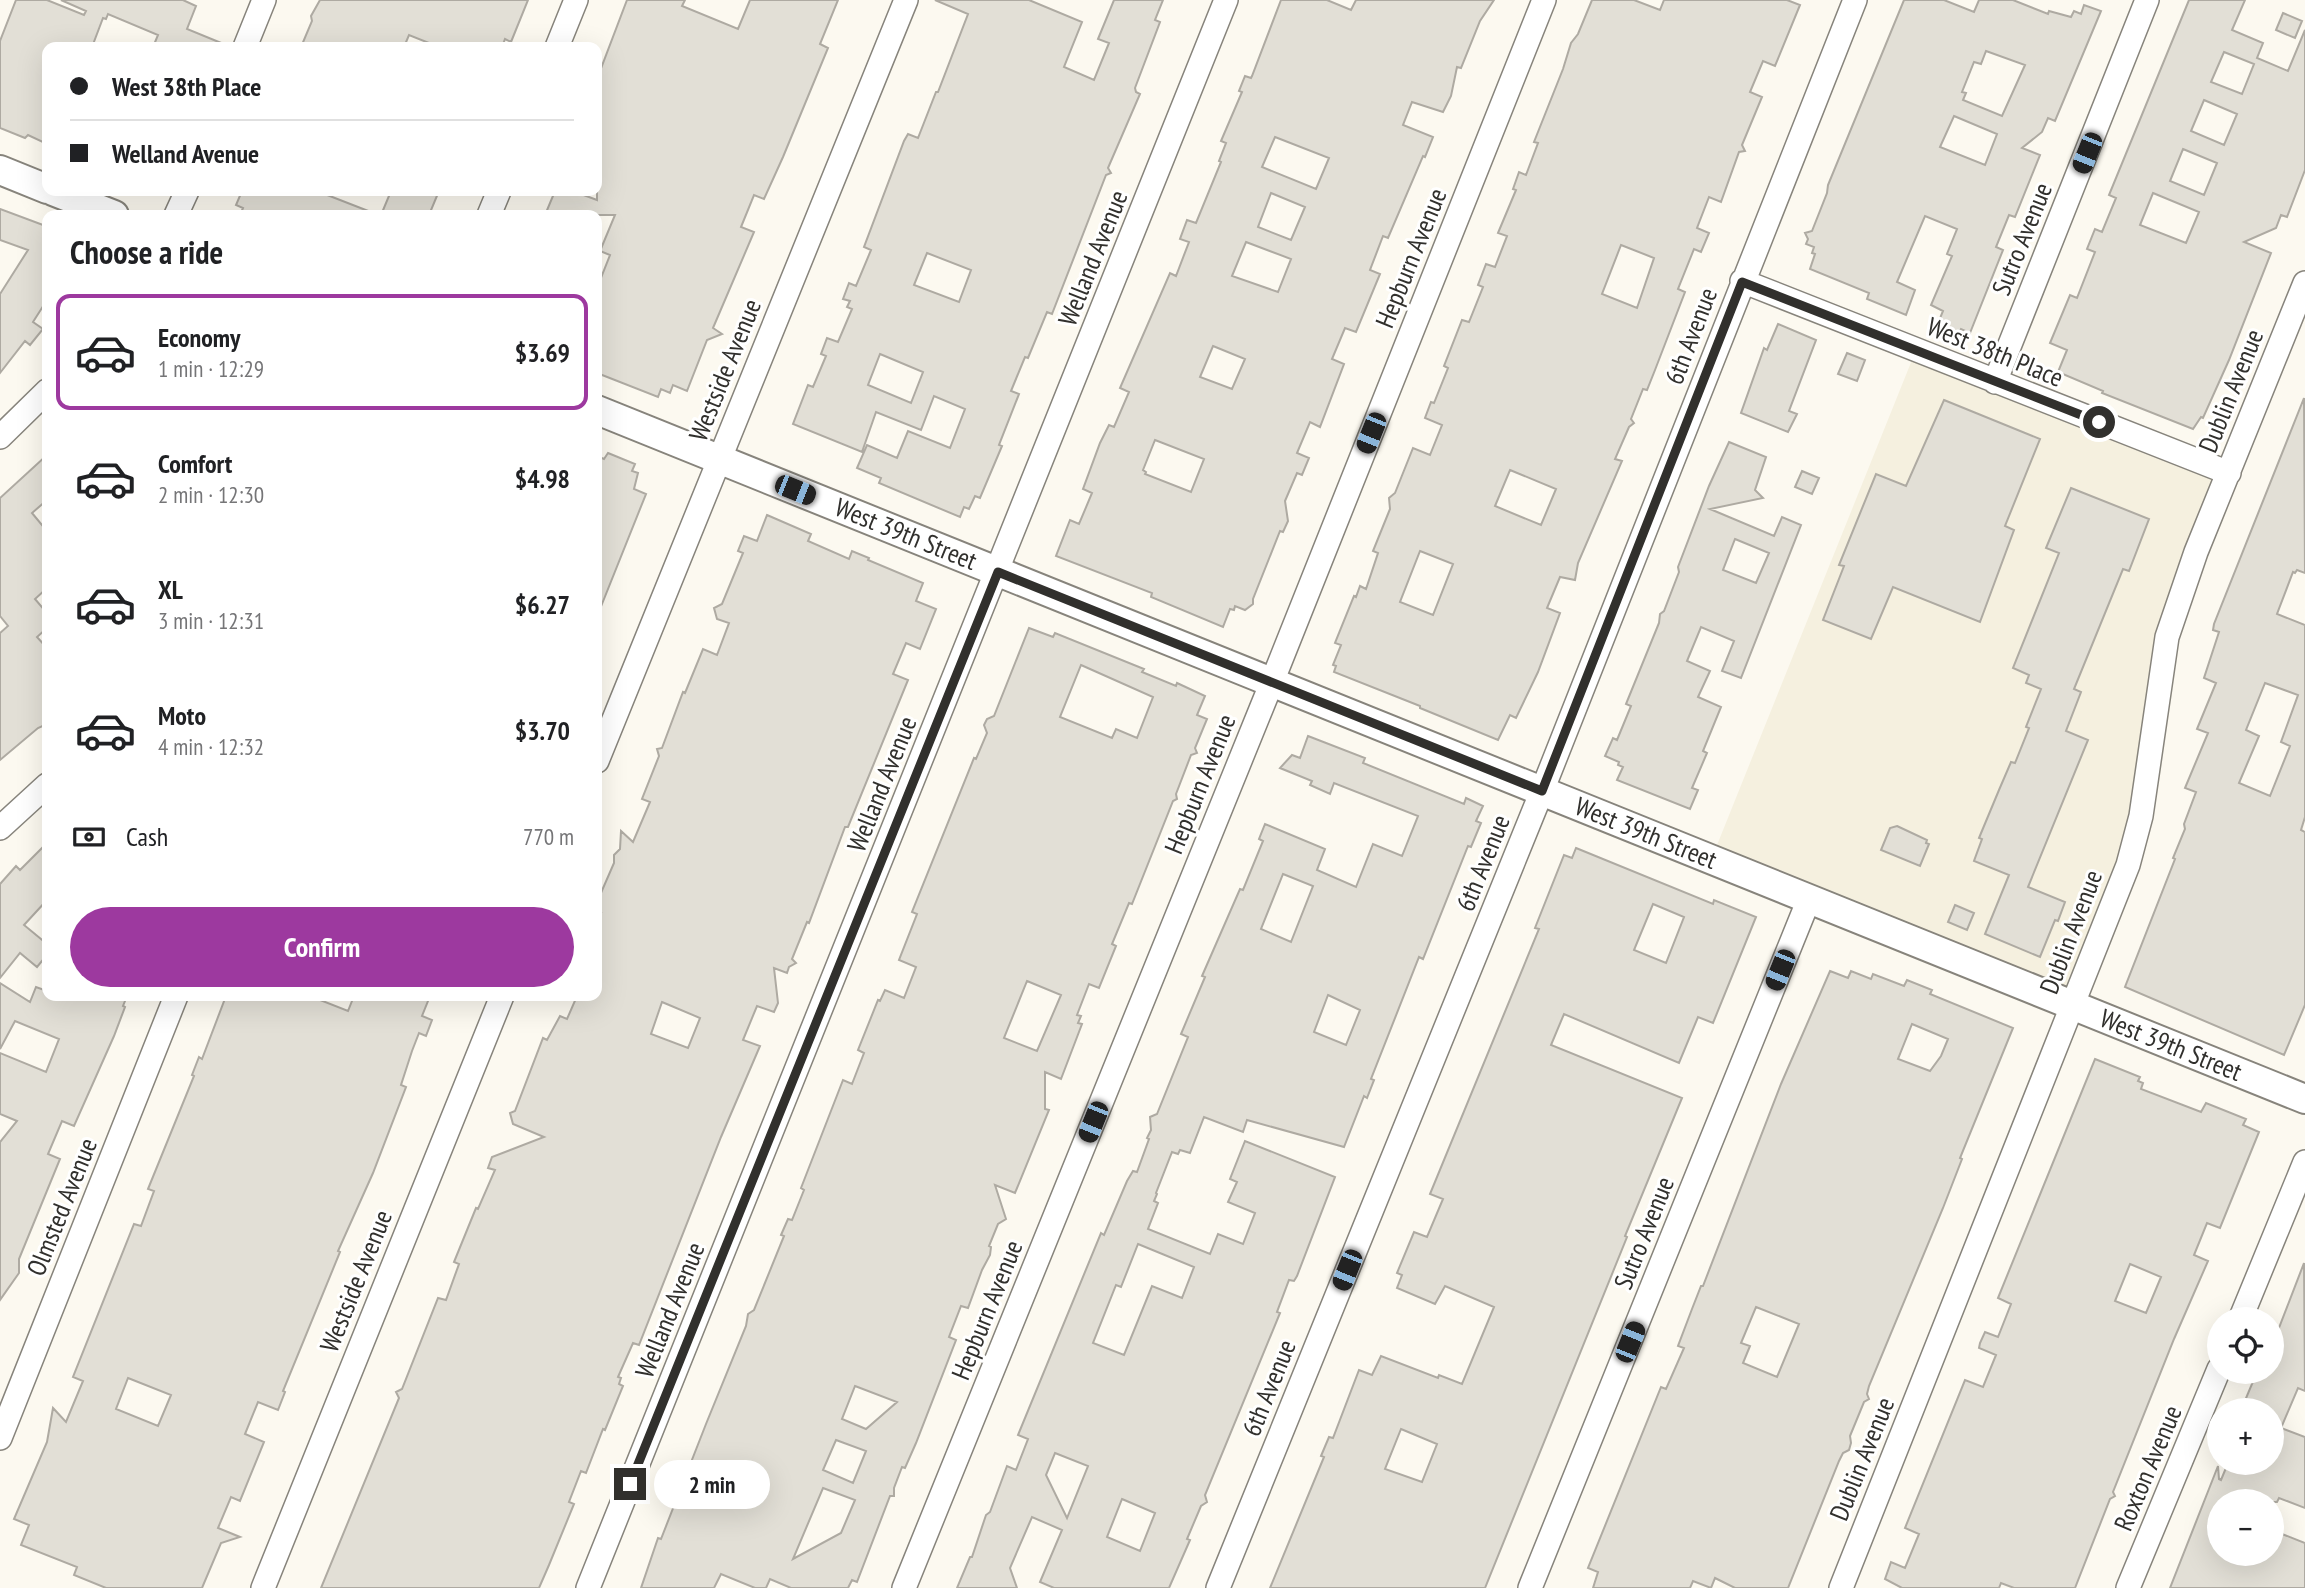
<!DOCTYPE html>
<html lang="en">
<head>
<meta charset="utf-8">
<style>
	body { margin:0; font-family:"PT Sans Narrow",sans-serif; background:#f6f6f6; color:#202124; height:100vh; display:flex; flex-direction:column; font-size:26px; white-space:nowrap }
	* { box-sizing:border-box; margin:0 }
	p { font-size:23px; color:#757577 }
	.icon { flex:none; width:38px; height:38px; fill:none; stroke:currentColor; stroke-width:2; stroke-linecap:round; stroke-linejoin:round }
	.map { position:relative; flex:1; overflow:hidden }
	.panel { position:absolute; left:42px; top:210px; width:560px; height:791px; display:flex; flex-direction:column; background:#fff; border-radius:14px; box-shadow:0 7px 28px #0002 }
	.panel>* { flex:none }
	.banner { position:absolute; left:42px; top:42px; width:560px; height:154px; border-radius:14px; box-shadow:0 7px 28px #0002; display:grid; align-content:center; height:154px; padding:0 28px; background:#fff }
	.fabs { position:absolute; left:2207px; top:1307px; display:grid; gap:14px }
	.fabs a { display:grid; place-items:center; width:77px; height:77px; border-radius:50%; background:#fff; box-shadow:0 7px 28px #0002; font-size:35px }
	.end { position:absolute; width:32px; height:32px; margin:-16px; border:9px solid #31302d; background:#fff; box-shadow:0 0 0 4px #fff }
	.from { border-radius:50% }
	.bubble { position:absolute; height:49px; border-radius:24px; background:#fff; box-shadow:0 7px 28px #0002; font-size:23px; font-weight:700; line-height:49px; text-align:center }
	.car { position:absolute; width:21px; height:42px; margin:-21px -10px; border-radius:9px; box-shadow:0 0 5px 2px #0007; background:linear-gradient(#222 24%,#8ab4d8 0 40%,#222 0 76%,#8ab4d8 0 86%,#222 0) }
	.banner b { display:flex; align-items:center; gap:24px; height:66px; font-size:26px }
	.banner b+b { border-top:2px solid #e0e0e0 }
	.banner i { width:18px; height:18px; background:#202124 }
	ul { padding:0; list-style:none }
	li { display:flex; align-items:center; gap:21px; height:116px; margin:0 14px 10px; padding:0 14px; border:4px solid transparent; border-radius:14px }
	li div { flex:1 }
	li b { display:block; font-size:26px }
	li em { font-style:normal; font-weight:700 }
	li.active { border-color:#9d399f }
	li>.icon { width:63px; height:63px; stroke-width:1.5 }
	h2 { padding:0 28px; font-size:32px; line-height:84px }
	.pay { display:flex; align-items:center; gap:18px; height:77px; padding:0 28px; font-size:26px }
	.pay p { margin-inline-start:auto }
	.cta { display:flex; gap:14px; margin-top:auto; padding:14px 28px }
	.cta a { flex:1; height:80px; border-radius:42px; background:#9d399f; color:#fff; font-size:28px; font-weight:700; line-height:80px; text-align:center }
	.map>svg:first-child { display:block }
	.built { fill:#f5f0df }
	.building { fill:#e2dfd6; stroke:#aeaaa2; stroke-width:2; fill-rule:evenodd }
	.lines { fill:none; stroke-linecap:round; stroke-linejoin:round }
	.minor-casing { stroke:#87847c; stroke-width:26 }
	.tertiary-casing { stroke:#87847c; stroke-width:32 }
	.minor { stroke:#fff; stroke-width:23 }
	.tertiary { stroke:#fff; stroke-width:28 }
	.route { stroke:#31302d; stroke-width:9 }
	.labels { text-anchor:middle; stroke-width:6; stroke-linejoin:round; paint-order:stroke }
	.street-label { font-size:26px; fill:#31302d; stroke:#fff }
</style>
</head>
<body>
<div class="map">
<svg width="2305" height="1588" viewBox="0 0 2305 1588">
	<rect width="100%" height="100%" fill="#fcf9f0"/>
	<path class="built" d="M1916 350 2229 473 2196 552 2147 767 2073 1005 1711 860Z"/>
	<path class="building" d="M16 0H47L84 15 86 11 61 0H183L196 6 187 29 231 47H153L158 35 108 14 106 19 103 18 92 47H47V144L28 135 25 138 0 128V41Z
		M320 0H528L511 42 505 39 502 47H439L409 35 404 47H301L312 21 311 16Z
		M627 0H685L682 6 738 29 750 0H838L820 44 828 48 783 157 764 199 754 195 741 227 754 232 713 328 722 334 707 340 687 391 673 385 670 393 661 389 658 397 597 373V288L610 255 600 251 615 215H545L555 191H573L597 200V79Z
		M935 0H1029L1082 22 1064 67 1094 80 1109 43 1098 39 1114 0H1163L1155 20 1160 22 1135 88 1136 92 1140 94 1108 168 1111 173 1106 175 1052 314 1047 312 1028 358 1025 357 1011 391 1019 394 999 445 1002 446 980 498 975 496 969 509 964 507 960 517 879 483 881 478 857 468 867 445 897 458 908 431 950 448 965 409 934 396 921 430 876 412 862 452 793 424 808 385 813 387 826 356 821 354 827 338 838 342 852 309 847 307 850 301 843 299 849 283 856 286 871 250 864 247 904 141 908 134 918 138 936 92H938L968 14ZM927 253 971 270 959 302 914 285ZM880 354 923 372 911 403 868 385Z
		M1281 0H1327L1351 10 1356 0H1494L1480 21 1461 68 1457 67 1451 96 1443 112 1412 102 1403 125 1433 137 1425 157 1423 156 1388 238 1383 236 1370 270 1380 274 1356 332 1345 328 1332 359 1344 364 1320 427 1310 422 1297 453 1309 458 1302 475 1297 473 1285 501 1288 521 1283 532 1280 531 1253 599V604L1245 610 1235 606 1234 610 1230 609 1223 627 1151 597 1152 593 1056 556 1070 520 1079 524 1092 493 1083 489 1100 443 1109 425 1114 427 1129 392 1120 388 1170 273 1176 276 1189 242 1180 239 1187 220 1196 223 1221 162 1219 161 1226 143 1221 141 1242 92 1239 91 1245 76 1251 78 1252 76ZM1275 137 1329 158 1316 189 1262 167ZM1271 193 1305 207 1291 240 1258 227ZM1246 242 1291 259 1278 292 1232 276ZM1213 346 1245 359 1232 389 1200 377ZM1155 440 1204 459 1191 492 1145 474 1146 472 1143 470Z
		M1592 0H1634L1660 10 1664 0H1787L1800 5 1775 66 1763 61 1750 92 1762 97 1742 145 1745 151 1739 152 1721 202 1709 197 1697 228 1709 233 1701 252 1694 249 1678 289 1685 292 1655 370 1647 390 1643 389 1631 419 1634 423 1629 427 1615 459 1622 461 1578 563 1575 580 1560 577 1547 608 1560 613 1538 672 1516 718 1510 715 1498 740 1420 708V706L1334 672 1336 666 1333 665 1341 645 1335 643 1354 596 1356 597 1360 586 1366 589 1378 553 1373 551 1390 509 1389 498 1395 493 1413 448 1430 455 1442 425 1425 418 1431 402 1434 403 1448 368 1444 366 1462 320 1469 322 1483 287 1478 285 1486 264 1495 267 1507 236 1498 233 1516 190 1513 189 1519 172 1526 175 1538 143 1534 142 1563 69 1571 43 1578 34ZM1621 245 1654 258 1637 308 1602 294ZM1510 470 1556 489 1541 525 1495 506ZM1420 551 1453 564 1433 615 1400 602Z
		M1904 0H1944L1974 12 1979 0H2013L2048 14 2049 11 2071 17 2074 11 2081 14 2084 5 2101 11 2055 121 2048 118 2042 132 2022 148 2040 155 2015 217 2009 215 1996 247 2003 250 1970 333 1961 329 1958 336 1936 328 1943 311 1931 305 1952 256 1947 254 1957 229 1925 216 1897 282 1915 290 1906 315 1867 299 1869 293 1810 269 1815 254 1812 253 1814 247 1806 244 1808 239 1805 233 1812 231 1827 193 1828 185ZM1986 51 2025 65 2002 116 1963 100 1966 93 1962 92 1974 62 1981 64ZM1954 116 1997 134 1985 165 1940 147Z
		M2189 0H2245L2232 30 2263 43 2257 58 2288 71 2305 30V170L2287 217 2281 215 2276 228 2244 242 2271 253 2229 360 2203 418 2201 417 2193 429 2102 393 2103 391 2058 372 2067 350 2050 343 2070 295 2077 298 2095 252 2087 249 2095 229 2102 232 2116 198 2109 195ZM2224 52 2254 64 2242 94 2211 82ZM2204 100 2237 114 2224 145 2191 131ZM2183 149 2217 163 2204 195 2170 181ZM2153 193 2199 212 2186 243 2140 225Z
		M2283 13 2302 21 2295 38 2276 30Z
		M242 191H317L376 214 240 215 243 208 236 205Z
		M391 191H439L429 215H381Z
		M0 209 43 225 47 219V300L33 322 43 329 30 345 25 341 0 373V294L28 250 0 240Z
		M1778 324 1816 340 1789 411 1797 414 1788 432 1741 413 1764 348 1767 350Z
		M1847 353 1865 360 1857 381 1838 374Z
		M2304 398 2305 573 2297 570 2295 573 2293 572 2277 614 2305 625V817L2301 830 2305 832V1005L2284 1055 2125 987 2175 859 2173 858 2185 829 2184 824 2196 792 2185 788 2208 733 2197 729 2216 683 2204 678 2219 632 2213 630 2214 624ZM2265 683 2298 695 2281 742 2290 746 2270 796 2239 783 2259 736 2246 730Z
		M1944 400 2040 439 2005 526 2014 530 1980 622 1893 587 1871 639 1823 620 1844 566 1839 565 1876 474 1906 486Z
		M1729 442 1766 457 1755 490 1763 498 1710 509 1774 536 1782 517 1801 525 1741 678 1722 671 1734 641 1701 627 1687 661 1710 671 1698 697 1721 707 1703 751 1707 753 1692 788 1698 790 1690 809 1617 780 1623 767 1618 765 1619 762 1605 756 1613 738 1617 740 1631 706 1626 704 1659 623 1660 614 1664 611 1679 572 1678 567 1709 486ZM1735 539 1769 553 1756 583 1723 570Z
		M608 453 635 464 632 471 638 473 634 489 646 494 598 614 597 456 604 459Z
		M47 455V500L32 513 47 531V588L35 599 47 613V628L37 637 47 648V724L38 728 0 760V633L8 626 0 616V498Z
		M1802 471 1819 478 1812 494 1795 487Z
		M2071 488 2149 519 2129 571 2123 569 2074 689 2081 692 2066 731 2088 740 2028 887 2065 902 2058 921 2055 920 2040 957 1985 934 2009 875 1974 861 1982 839 1979 838 1999 790 2011 762 2015 763 2029 728 2026 727 2041 689 2026 683 2029 675 2013 668 2059 553 2046 548Z
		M767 515 811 534 808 541 849 559 852 551 869 558 868 560 923 583 916 601 936 609 920 649 906 643 893 674 908 680 848 827H845L809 923 807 922 792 959 796 963 789 967 787 973 774 968 778 1003 774 1012 757 1006 743 1040 760 1046 721 1137 639 1345 633 1343 618 1377 621 1378 619 1384 623 1386 605 1430 603 1429 586 1473 581 1471 569 1502 574 1504 549 1565 539 1588H321L399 1398 396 1392 402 1389 438 1298 446 1300 459 1264 454 1262 476 1208 478 1209 495 1170 488 1168 492 1157 544 1137 513 1124 510 1113 515 1111 543 1038 547 1040 560 1016 567 1019 577 996H597V922L601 913 597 912V902L614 863V855L620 849 621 831 633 842 650 802 642 799 659 756 657 749 662 748 683 692 685 693 703 649 717 655 729 623 717 619 714 608 722 604 743 553 738 551 744 536 757 541ZM662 1002 700 1018 688 1048 651 1034Z
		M1029 628 1053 637 1055 633 1144 669 1142 672 1176 686 1177 683 1205 696 1197 715 1207 719 1195 748 1197 753 1191 755 1176 794 1177 799 1173 801 1132 904 1129 903 1112 944 1116 946 1099 988 1089 984 1077 1015 1081 1016 1078 1023 1082 1024 1061 1079 1045 1072V1109L1049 1110 1015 1193 995 1185 1006 1219 998 1224 989 1246 991 1247 990 1255 982 1270 968 1308 961 1306 949 1337 956 1340 916 1443 905 1468 902 1467 894 1488V1496H890L857 1582 852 1580 848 1588H791L770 1579 766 1588H755L721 1574 714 1588H641L658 1538 661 1539 706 1424 746 1326 748 1314 754 1310 784 1236 781 1235 788 1219 792 1220 804 1190 801 1188 843 1080 852 1084 864 1053 858 1050 878 1000 880 1001 885 990 904 998 916 967 899 960 917 914 912 912 974 758 976 759 987 733 984 725 987 719 994 716ZM1081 665 1153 697 1137 738 1116 729 1112 738 1060 717ZM1027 981 1061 995 1037 1051 1004 1038ZM855 1386 897 1402 866 1429 842 1419ZM836 1440 866 1451 853 1483 823 1470ZM823 1488 855 1500 841 1533 793 1559Z
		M1308 736 1365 758 1363 763 1464 804 1466 798 1483 806 1476 821 1481 823 1471 847 1468 846 1423 959 1419 957 1371 1079 1374 1080 1367 1098 1364 1096 1344 1147 1247 1120 1243 1132 1204 1117 1190 1153 1180 1150 1178 1154 1172 1152 1156 1193 1157 1194 1154 1201 1158 1203 1148 1229 1210 1254 1218 1234 1243 1244 1255 1213 1228 1202 1237 1182 1230 1179 1245 1141 1335 1177 1297 1276 1294 1281 1289 1280 1277 1312 1280 1313 1205 1495 1207 1502 1201 1506 1187 1539 1190 1540 1169 1588H1054L1040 1582 1062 1530 1032 1517 1010 1568 1017 1588H957L970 1557H972L986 1515 990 1512 1007 1466 1016 1470 1028 1439 1018 1435 1101 1233 1104 1235 1127 1181 1133 1171 1137 1172 1149 1139 1147 1138 1151 1130 1150 1117 1157 1114 1188 1037 1181 1034 1205 977 1202 976 1209 960 1240 889 1243 890 1263 841 1259 839 1265 824 1325 849 1317 870 1356 887 1373 844 1402 856 1418 816 1334 783 1330 794 1310 785 1312 781 1280 768 1292 755 1300 758ZM1283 874 1313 886 1291 942 1261 929ZM1328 995 1360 1010 1346 1045 1314 1032ZM1138 1244 1194 1267 1182 1298 1152 1286 1124 1355 1093 1343 1116 1285 1121 1287ZM1055 1453 1088 1466 1067 1518 1046 1475ZM1122 1499 1155 1513 1140 1551 1107 1537Z
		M1897 826 1927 840 1926 843 1929 844 1920 866 1881 850 1890 828Z
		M47 843V900L24 925 47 944V955L37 967 20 953 0 978V884L16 866 20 870Z
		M1576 848 1713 904 1714 900 1756 917 1713 1023 1698 1017 1679 1063 1564 1014 1551 1045 1682 1098 1625 1236 1627 1237 1485 1588H1270L1324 1457 1321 1456 1329 1437 1333 1438 1359 1370 1372 1375 1381 1356 1438 1378 1439 1375 1462 1384 1494 1307 1445 1286 1435 1304 1397 1288 1402 1275 1397 1273 1414 1232 1427 1237 1443 1199 1430 1194 1539 929 1535 928 1564 855 1572 858ZM1653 904 1684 917 1666 963 1634 950ZM1401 1429 1437 1444 1422 1482 1385 1469Z
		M1955 905 1974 913 1967 930 1948 922Z
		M1830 971 1848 978 1851 971 1871 979 1873 974 1904 986 1907 980 1932 990 1930 994 2013 1028 1960 1158 1962 1159 1943 1208 1869 1386 1867 1394 1869 1399 1864 1402 1850 1436 1851 1443 1849 1450 1843 1453 1839 1461 1788 1588H1735L1715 1578 1711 1588 1693 1581 1690 1588H1593L1598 1572 1588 1568 1661 1387 1666 1389 1684 1348 1678 1346 1692 1309 1701 1286H1703L1781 1084ZM1912 1024 1948 1039 1941 1056 1930 1071 1898 1059ZM1756 1307 1799 1324 1777 1377 1743 1363 1750 1346 1741 1343Z
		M0 983 30 1002 36 987 47 991V996H127L123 1006 125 1007 114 1036 74 1126 62 1121 48 1154 60 1159 19 1259V1273L0 1300V1142L17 1121 0 1114V1053L46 1072 59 1039 15 1021 0 1049Z
		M226 996H310L348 1011 354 996H430L422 1016 432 1020 426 1036 419 1033 412 1051 401 1085 406 1087 373 1173 338 1251 340 1252 283 1391 285 1392 278 1410 258 1402 245 1434 264 1442 240 1501 231 1497 218 1528 240 1537 221 1543 202 1588H106L74 1575 77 1567 21 1545 29 1525 14 1519 47 1442 53 1408 66 1422 83 1381 73 1377 134 1224 141 1226 154 1191 148 1189 194 1076 192 1075 199 1057 202 1059ZM128 1378 171 1395 158 1426 116 1409Z
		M2095 1059 2140 1077 2138 1081 2143 1083 2141 1089 2201 1112 2206 1103 2246 1119 2243 1125 2259 1132 2220 1228 2207 1223 2194 1255 2208 1261 2174 1339 2113 1492 2115 1496 2110 1499 2075 1588H2014L2001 1583 1999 1588H1902L1885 1579 1891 1562 1905 1568 1919 1534 1905 1528 1965 1380 1983 1387 1996 1355 1979 1348 1980 1343 1985 1332 1998 1337 2011 1304 1998 1298ZM2130 1264 2161 1277 2146 1313 2115 1301Z
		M2304 1263 2305 1391 2298 1388 2281 1428 2305 1437V1508L2279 1498 2277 1502H2219V1554H2272V1530L2305 1543V1588H2170L2218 1466 2219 1479 2221 1480 2228 1463H2272V1410H2241L2257 1372H2272V1346Z"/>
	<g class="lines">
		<g class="minor-casing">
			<path id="minor" d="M245 47 264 0
				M557 47 576 0
				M176 215 187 191
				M489 215 499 191
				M1742 281 2229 473
				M1995 382 2147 0
				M0 437 47 391
				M597 761 906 0
				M0 828 47 785
				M2240 1320 2305 1162
				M0 1438 176 996
				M263 1588 502 996
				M588 1588 1226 0
				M904 1588 1272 682 1544 0
				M1218 1588 1542 791 1855 0
				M1530 1588 1809 899
				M1841 1588 2128 865 2141 816 2167 637 2196 552 2305 283
				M2128 1588 2219 1369"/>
		</g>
		<g class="tertiary-casing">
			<path id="tertiary" d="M0 170 47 189
				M53 191 114 215
				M597 410 2305 1099"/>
		</g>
		<use href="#minor" class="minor"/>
		<use href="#tertiary" class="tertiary"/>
	</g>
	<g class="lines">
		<path class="route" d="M630 1484 998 572 1542 791 1742 282 2099 422"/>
	</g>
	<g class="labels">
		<g class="street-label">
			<text transform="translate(2022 239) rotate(-68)" y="9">Sutro Avenue</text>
			<text transform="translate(1093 258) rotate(-68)" y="9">Welland Avenue</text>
			<text transform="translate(1411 258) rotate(-68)" y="9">Hepburn Avenue</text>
			<text transform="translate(1691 336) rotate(-69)" y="9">6th Avenue</text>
			<text transform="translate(1995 352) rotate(22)" y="9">West 38th Place</text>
			<text transform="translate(725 370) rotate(-68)" y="9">Westside Avenue</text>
			<text transform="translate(2231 391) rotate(-68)" y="9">Dublin Avenue</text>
			<text transform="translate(906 534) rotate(22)" y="9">West 39th Street</text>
			<text transform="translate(882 784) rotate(-68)" y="9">Welland Avenue</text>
			<text transform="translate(1200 784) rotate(-68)" y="9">Hepburn Avenue</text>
			<text transform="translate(1646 833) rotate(22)" y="9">West 39th Street</text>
			<text transform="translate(1483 863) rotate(-68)" y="9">6th Avenue</text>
			<text transform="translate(2071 932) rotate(-69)" y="9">Dublin Avenue</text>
			<text transform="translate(2171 1045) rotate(22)" y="9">West 39th Street</text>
			<text transform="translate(62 1207) rotate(-68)" y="9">Olmsted Avenue</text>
			<text transform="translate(1644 1233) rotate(-68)" y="9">Sutro Avenue</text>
			<text transform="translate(356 1281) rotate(-68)" y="9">Westside Avenue</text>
			<text transform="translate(670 1310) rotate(-68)" y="9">Welland Avenue</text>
			<text transform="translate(987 1310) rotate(-68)" y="9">Hepburn Avenue</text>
			<text transform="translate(1269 1388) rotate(-68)" y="9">6th Avenue</text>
			<text transform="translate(1862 1459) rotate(-68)" y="9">Dublin Avenue</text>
			<text transform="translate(2148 1468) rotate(-67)" y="9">Roxton Avenue</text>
		</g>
	</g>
</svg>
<div class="fabs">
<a><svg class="icon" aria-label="locate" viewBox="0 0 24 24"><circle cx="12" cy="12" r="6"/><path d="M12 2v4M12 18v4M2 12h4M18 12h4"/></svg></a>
<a>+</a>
<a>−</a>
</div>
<i class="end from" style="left:2099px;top:422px"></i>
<i class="end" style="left:630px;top:1484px"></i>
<div class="bubble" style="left:654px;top:1460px;width:116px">2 min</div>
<i class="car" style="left:2087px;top:153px;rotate:202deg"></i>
<i class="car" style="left:1371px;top:433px;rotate:202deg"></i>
<i class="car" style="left:795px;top:490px;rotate:112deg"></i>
<i class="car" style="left:1780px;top:970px;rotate:202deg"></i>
<i class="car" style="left:1093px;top:1122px;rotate:202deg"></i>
<i class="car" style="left:1347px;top:1270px;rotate:202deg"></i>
<i class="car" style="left:1630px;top:1342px;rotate:22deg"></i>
<div class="banner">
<b><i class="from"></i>West 38th Place</b>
<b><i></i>Welland Avenue</b>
</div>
<section class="panel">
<h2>Choose a ride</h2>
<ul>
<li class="active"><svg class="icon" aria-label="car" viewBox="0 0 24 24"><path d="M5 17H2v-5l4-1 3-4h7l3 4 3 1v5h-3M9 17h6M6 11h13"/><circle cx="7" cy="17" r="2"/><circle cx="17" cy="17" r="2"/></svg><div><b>Economy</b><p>1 min · 12:29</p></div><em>$3.69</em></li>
<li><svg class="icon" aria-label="car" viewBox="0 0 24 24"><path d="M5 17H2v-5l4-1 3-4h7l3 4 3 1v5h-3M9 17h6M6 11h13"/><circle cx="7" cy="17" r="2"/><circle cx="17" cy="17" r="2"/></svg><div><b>Comfort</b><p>2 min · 12:30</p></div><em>$4.98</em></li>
<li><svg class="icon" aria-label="car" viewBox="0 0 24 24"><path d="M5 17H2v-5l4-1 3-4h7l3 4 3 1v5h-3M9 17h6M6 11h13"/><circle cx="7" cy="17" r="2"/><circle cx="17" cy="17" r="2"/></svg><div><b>XL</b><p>3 min · 12:31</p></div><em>$6.27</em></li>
<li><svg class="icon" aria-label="car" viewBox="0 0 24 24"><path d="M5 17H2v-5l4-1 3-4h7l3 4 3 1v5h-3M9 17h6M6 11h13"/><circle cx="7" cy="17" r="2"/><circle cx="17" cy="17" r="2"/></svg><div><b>Moto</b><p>4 min · 12:32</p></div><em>$3.70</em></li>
</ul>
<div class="pay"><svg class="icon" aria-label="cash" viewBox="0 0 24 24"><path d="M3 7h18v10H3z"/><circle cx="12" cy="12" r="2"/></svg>Cash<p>770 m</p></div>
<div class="cta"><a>Confirm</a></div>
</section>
</div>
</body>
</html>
